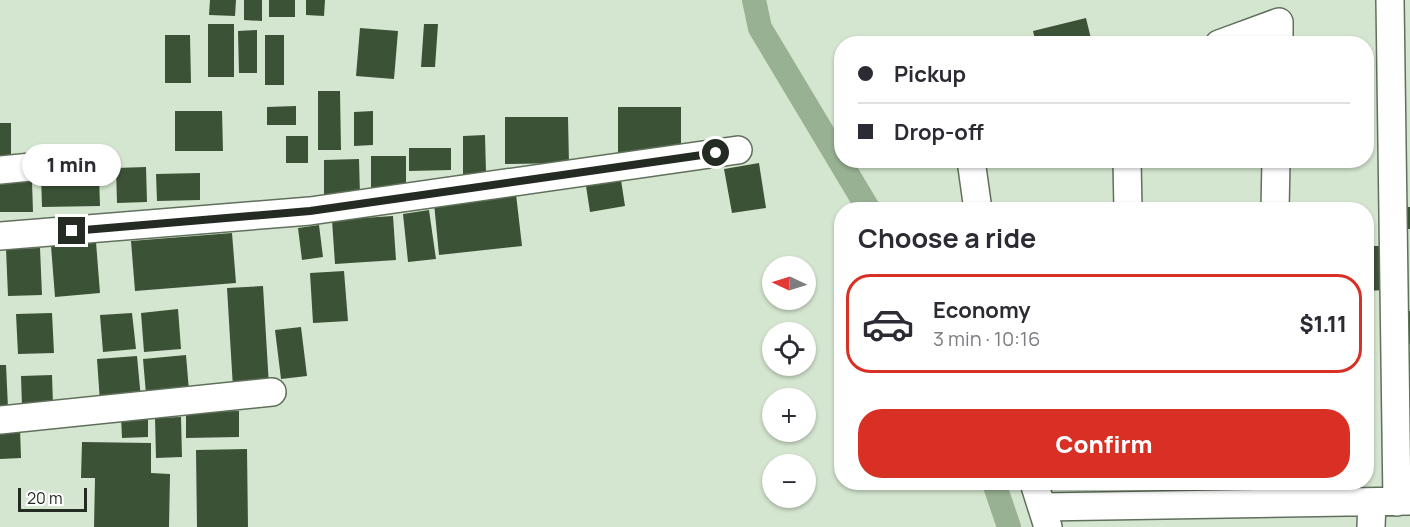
<!DOCTYPE html>
<html lang="en">
<head>
<meta charset="utf-8">
<style>
	body { margin:0; font-family:Manrope,sans-serif; background:#f7f7f7; color:#2b2b33; height:100vh; display:flex; flex-direction:column; font-size:22px; white-space:nowrap }
	* { box-sizing:border-box; margin:0 }
	p { font-size:20px; color:#7c7c81 }
	.icon { flex:none; width:33px; height:33px; fill:none; stroke:currentColor; stroke-width:2; stroke-linecap:round; stroke-linejoin:round }
	.map { position:relative; flex:1; overflow:hidden }
	.panel { position:absolute; left:834px; top:202px; width:540px; height:288px; display:flex; flex-direction:column; background:#fff; border-radius:24px; box-shadow:0 2px 4px #0004 }
	.panel>* { flex:none }
	.guide { position:absolute; left:834px; top:36px; width:540px; height:132px; border-radius:24px; box-shadow:0 2px 4px #0004; display:grid; align-content:center; height:132px; padding:0 24px; background:#fff }
	.needle { width:39px; rotate:274deg }
	.tools { position:absolute; left:762px; top:256px; display:grid; gap:12px }
	.tools a { display:grid; place-items:center; width:54px; height:54px; border-radius:50%; background:#fff; box-shadow:0 2px 4px #0004; font-size:30px }
	.scale { position:absolute; left:18px; bottom:15px; width:69px; box-sizing:border-box; padding-left:6px; border:3px solid #242b23; border-top:0; font-size:16px; line-height:21px; white-space:nowrap; color:#242b23; -webkit-text-stroke:4px #fff; paint-order:stroke }
	.end { position:absolute; width:27px; height:27px; margin:-14px; border:8px solid #242b23; background:#fff; box-shadow:0 0 0 3px #fff }
	.from { border-radius:50% }
	.bubble { position:absolute; height:42px; border-radius:21px; background:#fff; box-shadow:0 2px 4px #0004; font-size:20px; font-weight:800; line-height:42px; text-align:center }
	.guide b { display:flex; align-items:center; gap:21px; height:57px; font-size:22px }
	.guide b+b { border-top:2px solid #e1e1e2 }
	.guide i { width:15px; height:15px; background:#2b2b33 }
	ul { padding:0; list-style:none }
	li { display:flex; align-items:center; gap:18px; height:99px; margin:0 12px 9px; padding:0 12px; border:3px solid #e1e1e2; border-radius:24px }
	li div { flex:1 }
	li b { display:block; font-size:22px }
	li em { font-style:normal; font-weight:800 }
	li.on { border-color:#d93025 }
	li>.icon { width:54px; height:54px; stroke-width:1.5 }
	h2 { padding:0 24px; font-size:27px; line-height:72px }
	.button { display:flex; gap:12px; margin-top:auto; padding:12px 24px }
	.button a { flex:1; height:69px; border-radius:24px; background:#d93025; color:#fff; font-size:24px; font-weight:800; line-height:69px; text-align:center }
	.map>svg:first-child { display:block }
	.lines { fill:none; stroke-linecap:round; stroke-linejoin:round }
	.canal { stroke:#98b192; stroke-width:24 }
	.building { fill:#3c5236 }
	.minor-casing { stroke:#60705c; stroke-width:30 }
	.minor { stroke:#fff; stroke-width:27 }
	.route { stroke:#242b23; stroke-width:8 }
</style>
</head>
<body>
<div class="map">
<svg width="1410" height="527" viewBox="0 0 1410 527">
	<rect width="100%" height="100%" fill="#d5e6d0"/>
	<g class="lines">
		<path class="canal" d="M754 0 760 28 869 210
			M994 483 1009 527"/>
	</g>
	<path class="building" d="M210 0H236L235 16 209 15Z
		M244 0H262V21L244 20Z
		M269 0H295V17H269Z
		M306 0H325L324 16 306 15Z
		M1086 18 1092 43 1036 44 1033 31Z
		M208 24H234V77H208Z
		M424 24H438L435 67H421Z
		M360 28 398 31 394 79 356 76Z
		M257 30V73H239L238 31Z
		M165 35H190L191 83H165Z
		M265 35H284V85H265Z
		M318 91H340L341 150H318Z
		M296 106V125H267V107Z
		M618 107H681V153H618Z
		M175 111H222L223 151H175Z
		M373 111V145L354 146V112Z
		M505 117H568L569 163 505 164Z
		M0 123H11V156H0Z
		M485 135 486 173 463 174V136Z
		M286 136H308V163H286Z
		M409 148H451V170L409 171Z
		M371 156H406V192L371 193Z
		M359 159 360 196H324V160Z
		M759 163 766 208 732 213 724 169Z
		M146 167 147 202 117 203 116 168Z
		M200 173V200L157 201 156 174Z
		M99 175 100 206 42 207 41 176Z
		M621 180 625 206 590 212 586 186Z
		M0 181H32L33 212H0Z
		M516 194 522 246 439 255 434 203Z
		M1405 207H1410V229H1403Z
		M429 210 436 259 408 262 403 214Z
		M393 216 396 260 335 264 332 220Z
		M319 225 323 257 302 260 298 228Z
		M232 233 236 283 135 291 131 241Z
		M96 242 100 293 55 297 51 246Z
		M1366 246H1385V290L1366 291Z
		M40 248 42 295 8 296 6 249Z
		M344 271 348 321 313 323 310 273Z
		M263 286 269 386 233 388 227 288Z
		M178 309 181 349 144 352 141 313Z
		M1403 311H1410V344L1402 343Z
		M52 313 54 353 18 354 16 314Z
		M132 313 136 349 103 352 100 315Z
		M301 327 307 376 281 379 275 330Z
		M186 355 189 391 146 394 143 359Z
		M137 356 141 399 100 402 97 359Z
		M0 365H6L8 408H0Z
		M52 375 53 405 22 407 21 376Z
		M1407 375H1410V408L1405 407Z
		M239 411V437L186 438V412Z
		M148 416V437L122 438 121 417Z
		M181 417 182 457 156 458 155 418Z
		M0 428H20L21 458 0 459Z
		M82 442 151 443V473L170 474 169 527H94L95 478H81Z
		M247 449 248 527H197L196 450Z
		M1161 483H1186V493L1160 491Z
		M1291 483H1342V487L1291 485Z"/>
	<g class="lines">
		<g class="minor-casing">
			<path id="minor" d="M1390 0 1397 502
				M1219 44 1279 22V44
				M971 160 978 210
				M1127 160 1128 210
				M0 170 61 164
				M1275 210 1276 160
				M0 236 310 211 738 150
				M0 420 272 392
				M1034 483 1048 527
				M1042 507 1410 501
				M1371 527 1372 502"/>
		</g>
		<use href="#minor" class="minor"/>
	</g>
	<g class="lines">
		<path class="route" d="M72 231 310 211 716 153"/>
	</g>
</svg>
<div class="tools">
<a><svg class="needle" viewBox="-14 -14 28 28"><path d="M0-13l5 13h-10z" fill="#e53935"/><path d="M0 13l5-13h-10z" fill="#7c7c81"/></svg></a>
<a><svg class="icon" aria-label="locate" viewBox="0 0 24 24"><circle cx="12" cy="12" r="6"/><path d="M12 2v4M12 18v4M2 12h4M18 12h4"/></svg></a>
<a>+</a>
<a>−</a>
</div>
<div class="scale">20 m</div>
<i class="end from" style="left:716px;top:153px"></i>
<i class="end" style="left:72px;top:231px"></i>
<div class="bubble" style="left:22px;top:144px;width:99px">1 min</div>
<div class="guide">
<b><i class="from"></i>Pickup</b>
<b><i></i>Drop-off</b>
</div>
<section class="panel">
<h2>Choose a ride</h2>
<ul>
<li class="on"><svg class="icon" aria-label="car" viewBox="0 0 24 24"><path d="M5 17H2v-5l4-1 3-4h7l3 4 3 1v5h-3M9 17h6M6 11h13"/><circle cx="7" cy="17" r="2"/><circle cx="17" cy="17" r="2"/></svg><div><b>Economy</b><p>3 min · 10:16</p></div><em>$1.11</em></li>
</ul>
<div class="button"><a>Confirm</a></div>
</section>
</div>
</body>
</html>
